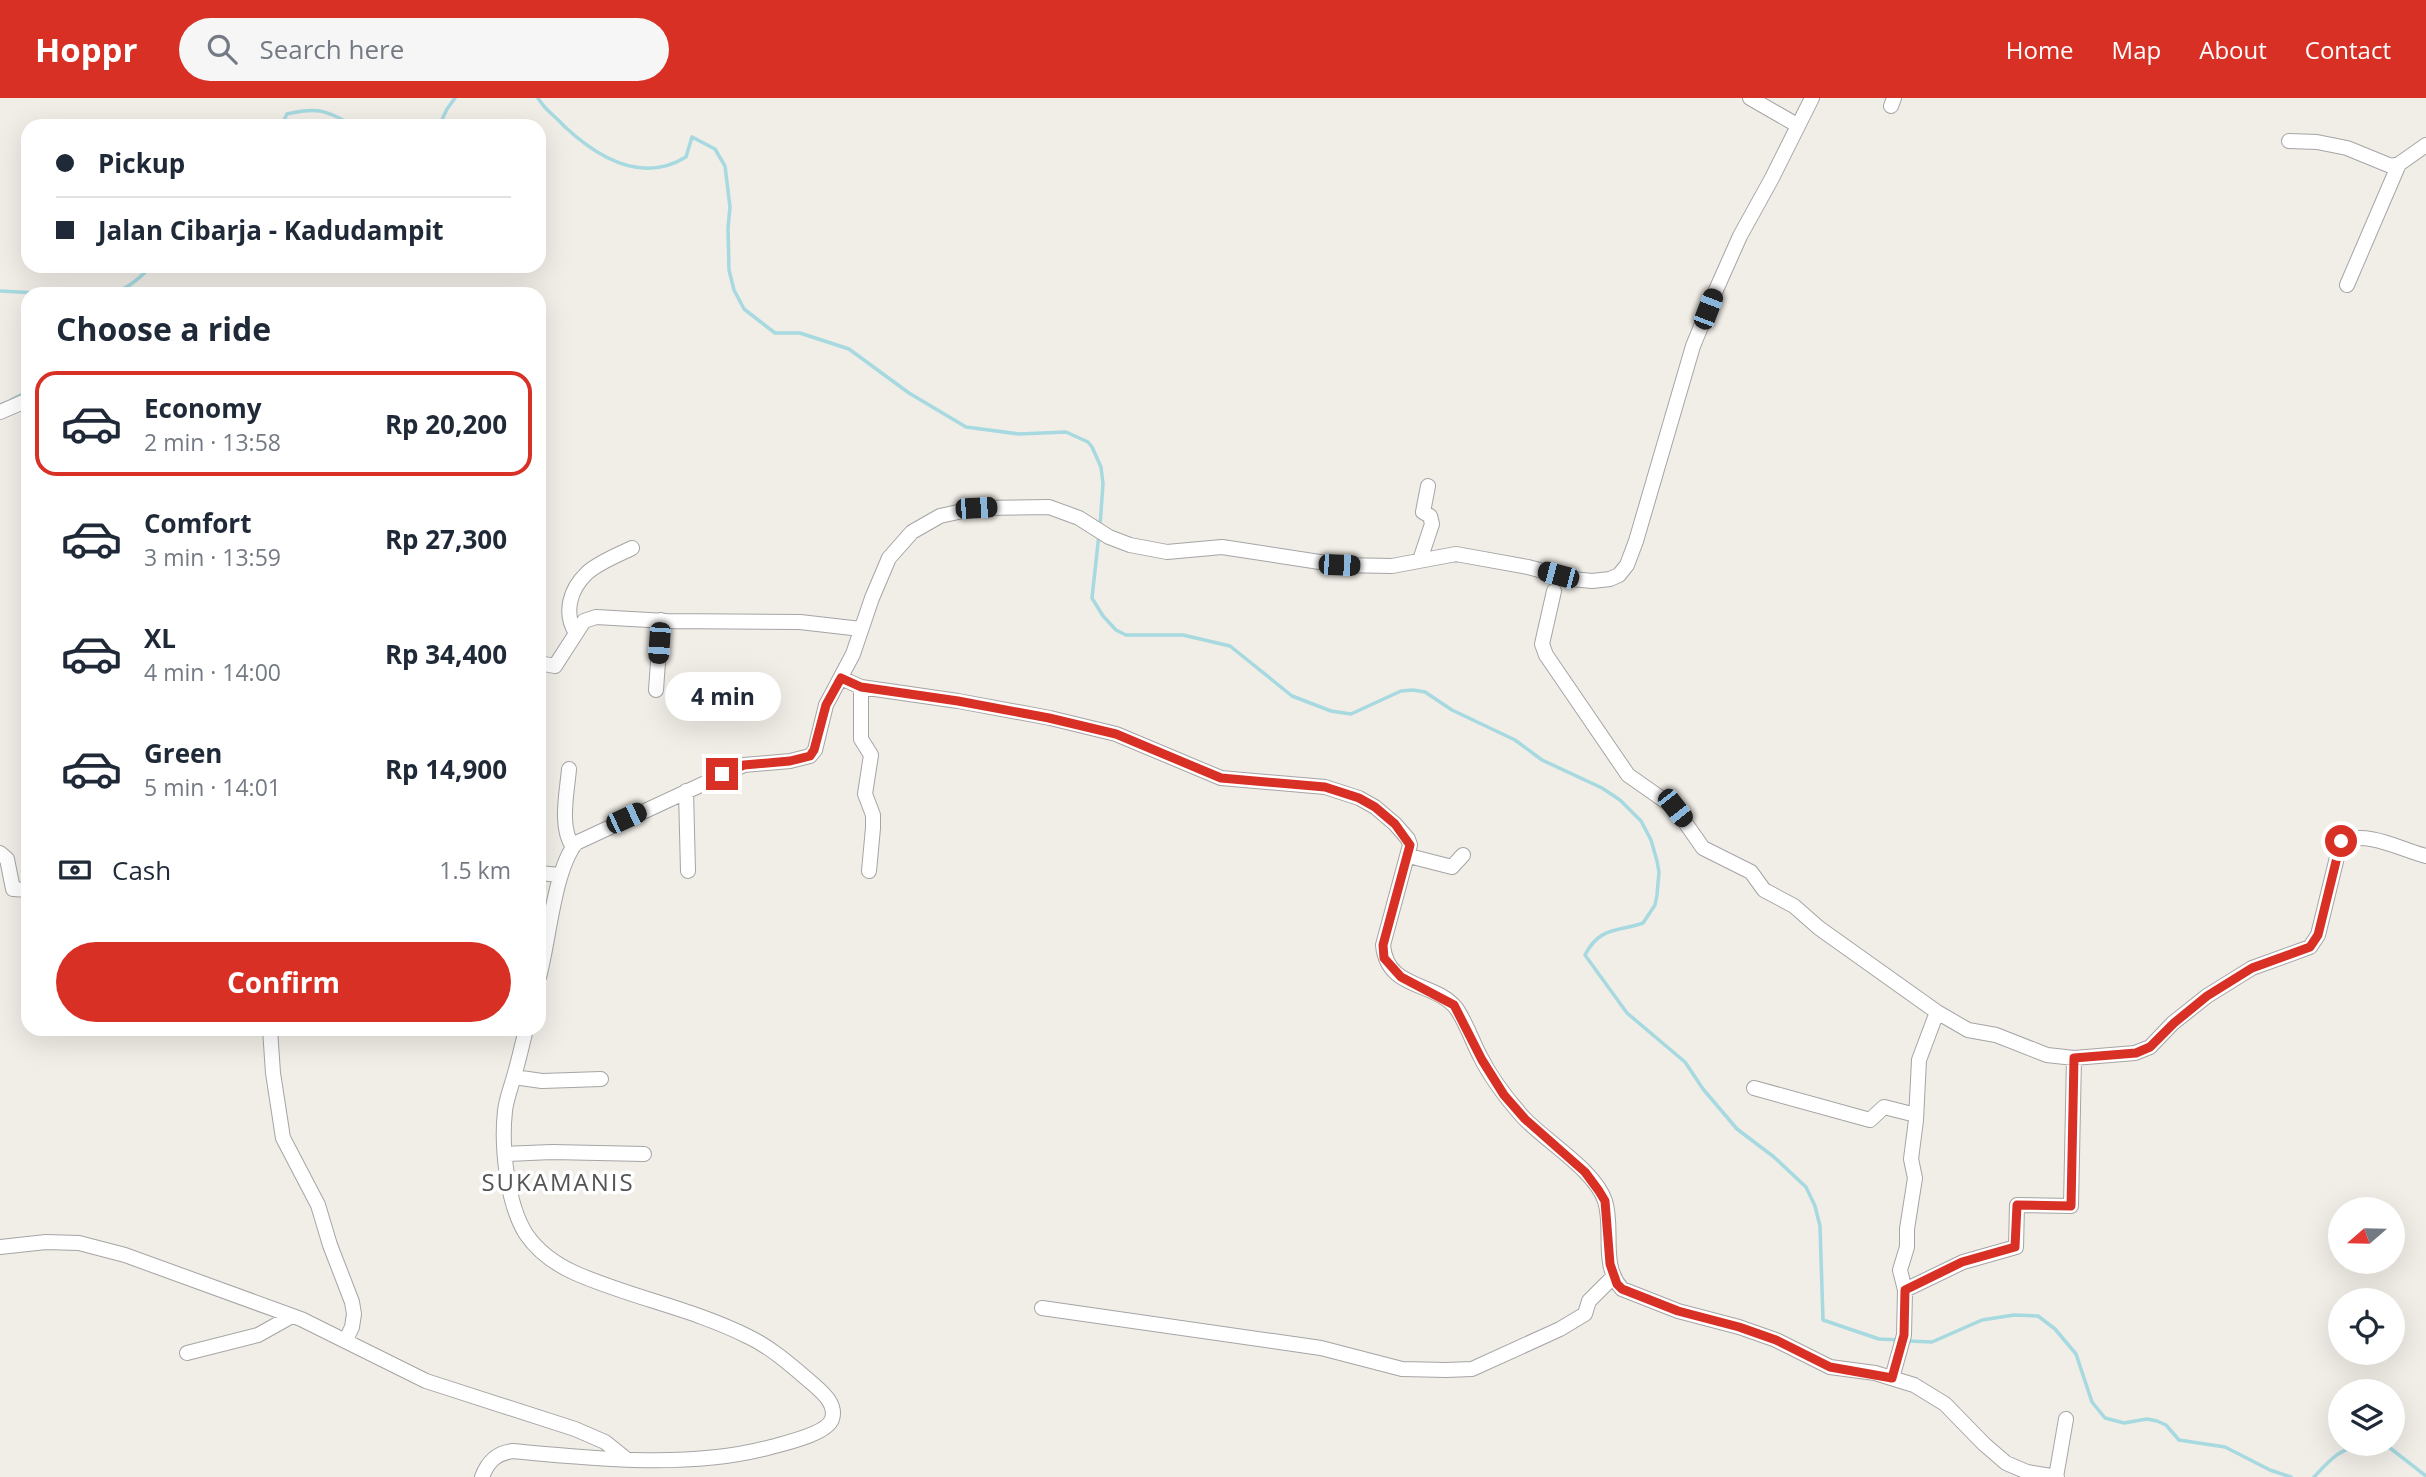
<!DOCTYPE html>
<html lang="en">
<head>
<meta charset="utf-8">
<style>
	body { margin:0; font-family:"Open Sans",sans-serif; background:#f6f6f7; color:#1f2937; height:100vh; display:flex; flex-direction:column; font-size:26px; white-space:nowrap }
	* { box-sizing:border-box; margin:0 }
	p { font-size:23px; color:#747a83 }
	.icon { flex:none; width:38px; height:38px; fill:none; stroke:currentColor; stroke-width:2; stroke-linecap:round; stroke-linejoin:round }
	.map { position:relative; flex:1; overflow:hidden }
	.sheet { position:absolute; left:21px; top:189px; width:525px; height:749px; display:flex; flex-direction:column; background:#fff; border-radius:21px; box-shadow:0 7px 28px #0002 }
	.sheet>* { flex:none }
	.banner { position:absolute; left:21px; top:21px; width:525px; height:154px; border-radius:21px; box-shadow:0 7px 28px #0002; display:grid; align-content:center; height:154px; padding:0 35px; background:#fff }
	.needle { width:46px; rotate:250deg }
	.tools { position:absolute; left:2328px; top:1099px; display:grid; gap:14px }
	.tools a { display:grid; place-items:center; width:77px; height:77px; border-radius:50%; background:#fff; box-shadow:0 7px 28px #0002; font-size:35px }
	.end { position:absolute; width:32px; height:32px; margin:-16px; border:9px solid #d93025; background:#fff; box-shadow:0 0 0 4px #fff }
	.from { border-radius:50% }
	.bubble { position:absolute; height:49px; border-radius:24px; background:#fff; box-shadow:0 7px 28px #0002; font-size:23px; font-weight:700; line-height:49px; text-align:center }
	.car { position:absolute; width:21px; height:42px; margin:-21px -10px; border-radius:9px; box-shadow:0 0 5px 2px #0007; background:linear-gradient(#222 24%,#8ab4d8 0 40%,#222 0 76%,#8ab4d8 0 86%,#222 0) }
	.banner b { display:flex; align-items:center; gap:24px; height:66px; font-size:26px }
	.banner b+b { border-top:2px solid #e0e1e3 }
	.banner i { width:18px; height:18px; background:#1f2937 }
	ul { padding:0; list-style:none }
	li { display:flex; align-items:center; gap:21px; height:105px; margin:0 14px 10px; padding:0 21px; border:4px solid transparent; border-radius:21px }
	li div { flex:1 }
	li b { display:block; font-size:26px }
	li em { font-style:normal; font-weight:700 }
	li.active { border-color:#d93025 }
	li>.icon { width:63px; height:63px; stroke-width:1.5 }
	h2 { padding:0 35px; font-size:32px; line-height:84px }
	.pay { display:flex; align-items:center; gap:18px; height:77px; padding:0 35px; font-size:26px }
	.pay p { margin-inline-start:auto }
	.primary-button { display:flex; gap:14px; margin-top:auto; padding:14px 35px }
	.primary-button a { flex:1; height:80px; border-radius:42px; background:#d93025; color:#fff; font-size:28px; font-weight:700; line-height:80px; text-align:center }
	header { display:flex; align-items:center; gap:42px; box-sizing:border-box; height:98px; padding:0 35px; background:#d93025; color:#fff }
	header strong { font-size:33px }
	nav { display:flex; gap:38px; margin-inline-start:auto; font-size:24px }
	.search { width:490px; height:63px; background:#f6f6f7; display:flex; align-items:center; gap:18px; box-sizing:border-box; padding:0 24px; border-radius:38px; color:#747a83; font-size:26px }
	.map>svg:first-child { display:block }
	.lines { fill:none; stroke-linecap:round; stroke-linejoin:round }
	.stream { stroke:#a6d9e0; stroke-width:3.5 }
	.minor-casing { stroke:#a5a5a5; stroke-width:16 }
	.minor { stroke:#fff; stroke-width:14 }
	.route { stroke:#d93025; stroke-width:9 }
	.labels { text-anchor:middle; stroke-width:7; stroke-linejoin:round; paint-order:stroke }
	.quarter-label { font-size:24px; letter-spacing:2px; fill:#545454; stroke:#fff }
</style>
</head>
<body>
<header>
<strong>Hoppr</strong>
<div class="search"><svg class="icon" aria-label="search" viewBox="0 0 24 24"><circle cx="10" cy="10" r="6"/><path d="M15 15l6 6"/></svg>Search here</div>
<nav><a>Home</a><a>Map</a><a>About</a><a>Contact</a></nav>
</header>
<div class="map">
<svg width="2426" height="1379" viewBox="0 0 2426 1379">
	<rect width="100%" height="100%" fill="#f1ede7"/>
	<g class="lines">
		<path class="stream" d="M538 0C545 12 555 18 564 28 597 59 642 86 686 59L692 39 715 51 725 68 730 109 728 130 729 172 734 192 744 211 775 235H800L849 251 909 295 966 329 1019 336 1066 334 1088 344 1092 349 1101 369 1103 386 1100 428
			M281 28 287 16C318 9 326 12 354 28
			M439 28 447 11 455 0
			M0 193 56 196
			M81 196C118 194 125 196 151 168
			M11 302 28 293
			M1099 436 1092 500 1103 518 1116 532 1126 537H1183L1230 548 1292 598 1331 613 1351 616 1401 593 1413 592 1425 594 1452 612 1515 642 1542 662 1602 690 1620 702 1641 723 1651 742 1657 763 1659 774 1657 797 1655 807 1643 825C1618 834 1600 828 1585 857L1627 915 1685 964 1703 991 1737 1031 1774 1059 1806 1089 1815 1108 1820 1128 1823 1222 1879 1241 1900 1242
			M1908 1243 1932 1244 1982 1222 2014 1217 2038 1218 2055 1231 2076 1256 2092 1304 2105 1320 2124 1325 2147 1321 2157 1323 2166 1327 2179 1342 2225 1349 2270 1372 2291 1379
			M2378 1346 2390 1350 2426 1378
			M2314 1379C2331 1361 2338 1352 2363 1346"/>
		<g class="minor-casing">
			<path id="minor" d="M1750 0 1797 27
				M1891 8 1894 0
				M2289 43 2317 44 2347 50 2391 68 2399 66 2426 47
				M2347 187 2399 66
				M0 314 28 302
				M1420 462 1432 426 1430 418 1423 414 1428 388
				M1554 493 1542 546 1546 557 1628 677 1675 710 1703 750 1751 774 1764 792 1794 808 1819 830 1937 914 1968 932 1996 937 2047 957 2074 960 2135 955 2150 949 2173 925 2207 898 2252 870 2310 849 2318 837 2341 743C2370 733 2399 751 2426 758
				M576 535C563 515 570 491 587 475 599 464 618 457 632 450
				M539 565 555 568 584 523 596 519 666 523 800 524 861 531
				M841 580 861 589 958 603 1050 620 1116 636 1221 680 1325 689 1359 700 1375 709 1395 726 1408 741 1410 747 1383 847C1387 892 1434 883 1456 910 1466 924 1472 943 1480 958 1491 980 1507 1001 1523 1019 1545 1043 1595 1072 1605 1103 1614 1131 1600 1167 1622 1191L1678 1213 1739 1229 1776 1242 1830 1269 1875 1275 1914 1287 1945 1306 1984 1346 2006 1365 2027 1374 2057 1379
				M861 589V641L871 657 865 696 873 717V730L869 773
				M656 592 661 522
				M569 671C567 695 559 729 573 749
				M686 693 688 773
				M0 755 7 761 13 791 28 792
				M1409 758 1452 769 1463 757
				M539 775 560 777
				M539 879C549 843 554 772 576 745L744 667 790 663 810 658 815 652 826 607 853 556 872 500 889 460 912 434 940 418 976 410 1049 409 1079 420 1109 439 1130 447 1167 454 1222 449 1339 467 1392 468 1456 456 1528 469 1572 481 1592 483 1610 481 1619 477 1627 467 1636 443 1693 248 1716 192 1740 138 1772 80 1812 0
				M270 931 273 975 283 1040 318 1107 330 1147 352 1204 354 1216 352 1229 346 1242
				M514 979 542 983 601 981
				M1754 990 1870 1022 1884 1009 1916 1017
				M505 1056 552 1054 644 1056
				M0 1149 46 1144 79 1145 125 1157 301 1221 426 1283 575 1331 605 1344 625 1360
				M1905 1192 1963 1164 2016 1149 2017 1107 2071 1108 2074 960
				M1042 1210 1321 1250 1402 1271 1446 1272 1472 1271 1560 1231 1585 1216 1589 1203 1614 1178
				M187 1255 258 1237 292 1218
				M1892 1280 1904 1237 1905 1192 1900 1172 1907 1149V1131L1915 1080 1911 1061 1916 1022 1919 962 1937 914
				M482 1379C488 1363 497 1355 513 1353 595 1361 691 1371 771 1349 785 1345 827 1336 832 1321 837 1306 822 1294 813 1286 793 1269 772 1250 749 1239 694 1211 632 1200 575 1175 555 1166 539 1155 526 1136 507 1106 501 1048 505 1013 506 1003 510 992 513 982 518 965 522 948 526 931
				M2056 1379 2066 1321"/>
		</g>
		<use href="#minor" class="minor"/>
	</g>
	<g class="lines">
		<path class="route" d="M722 676 744 667 790 663 810 658 814 652 826 607 841 580 861 589 958 603 1049 620 1116 636 1221 680 1325 689 1359 700 1375 709 1395 726 1410 747 1383 847 1384 860 1401 879 1454 907 1482 962 1504 997 1525 1021 1585 1074 1599 1093 1605 1103 1610 1166 1617 1186 1622 1191 1678 1213 1739 1229 1776 1242 1830 1269 1892 1280 1904 1237 1905 1192 1962 1164 2015 1149 2017 1107 2071 1108 2074 960 2136 955 2150 949 2174 925 2207 898 2252 870 2310 849 2318 837 2341 743"/>
	</g>
	<g class="labels">
		<g class="quarter-label">
			<text x="558" y="1093">SUKAMANIS</text>
		</g>
	</g>
</svg>
<div class="tools">
<a><svg class="needle" viewBox="-14 -14 28 28"><path d="M0-13l5 13h-10z" fill="#e53935"/><path d="M0 13l5-13h-10z" fill="#747a83"/></svg></a>
<a><svg class="icon" aria-label="locate" viewBox="0 0 24 24"><circle cx="12" cy="12" r="6"/><path d="M12 2v4M12 18v4M2 12h4M18 12h4"/></svg></a>
<a><svg class="icon" aria-label="layers" viewBox="0 0 24 24"><path d="M12 4l9 5-9 5-9-5zM3 14l9 5 9-5"/></svg></a>
</div>
<i class="end from" style="left:2341px;top:743px"></i>
<i class="end" style="left:722px;top:676px"></i>
<div class="bubble" style="left:665px;top:574px;width:116px">4 min</div>
<i class="car" style="left:1708px;top:211px;rotate:21deg"></i>
<i class="car" style="left:976px;top:410px;rotate:87deg"></i>
<i class="car" style="left:1339px;top:467px;rotate:92deg"></i>
<i class="car" style="left:1558px;top:477px;rotate:285deg"></i>
<i class="car" style="left:659px;top:545px;rotate:184deg"></i>
<i class="car" style="left:1675px;top:710px;rotate:142deg"></i>
<i class="car" style="left:626px;top:720px;rotate:65deg"></i>
<div class="banner">
<b><i class="from"></i>Pickup</b>
<b><i></i>Jalan Cibarja - Kadudampit</b>
</div>
<section class="sheet">
<h2>Choose a ride</h2>
<ul>
<li class="active"><svg class="icon" aria-label="car" viewBox="0 0 24 24"><path d="M5 17H2v-5l4-1 3-4h7l3 4 3 1v5h-3M9 17h6M6 11h13"/><circle cx="7" cy="17" r="2"/><circle cx="17" cy="17" r="2"/></svg><div><b>Economy</b><p>2 min · 13:58</p></div><em>Rp 20,200</em></li>
<li><svg class="icon" aria-label="car" viewBox="0 0 24 24"><path d="M5 17H2v-5l4-1 3-4h7l3 4 3 1v5h-3M9 17h6M6 11h13"/><circle cx="7" cy="17" r="2"/><circle cx="17" cy="17" r="2"/></svg><div><b>Comfort</b><p>3 min · 13:59</p></div><em>Rp 27,300</em></li>
<li><svg class="icon" aria-label="car" viewBox="0 0 24 24"><path d="M5 17H2v-5l4-1 3-4h7l3 4 3 1v5h-3M9 17h6M6 11h13"/><circle cx="7" cy="17" r="2"/><circle cx="17" cy="17" r="2"/></svg><div><b>XL</b><p>4 min · 14:00</p></div><em>Rp 34,400</em></li>
<li><svg class="icon" aria-label="car" viewBox="0 0 24 24"><path d="M5 17H2v-5l4-1 3-4h7l3 4 3 1v5h-3M9 17h6M6 11h13"/><circle cx="7" cy="17" r="2"/><circle cx="17" cy="17" r="2"/></svg><div><b>Green</b><p>5 min · 14:01</p></div><em>Rp 14,900</em></li>
</ul>
<div class="pay"><svg class="icon" aria-label="cash" viewBox="0 0 24 24"><path d="M3 7h18v10H3z"/><circle cx="12" cy="12" r="2"/></svg>Cash<p>1.5 km</p></div>
<div class="primary-button"><a>Confirm</a></div>
</section>
</div>
</body>
</html>
